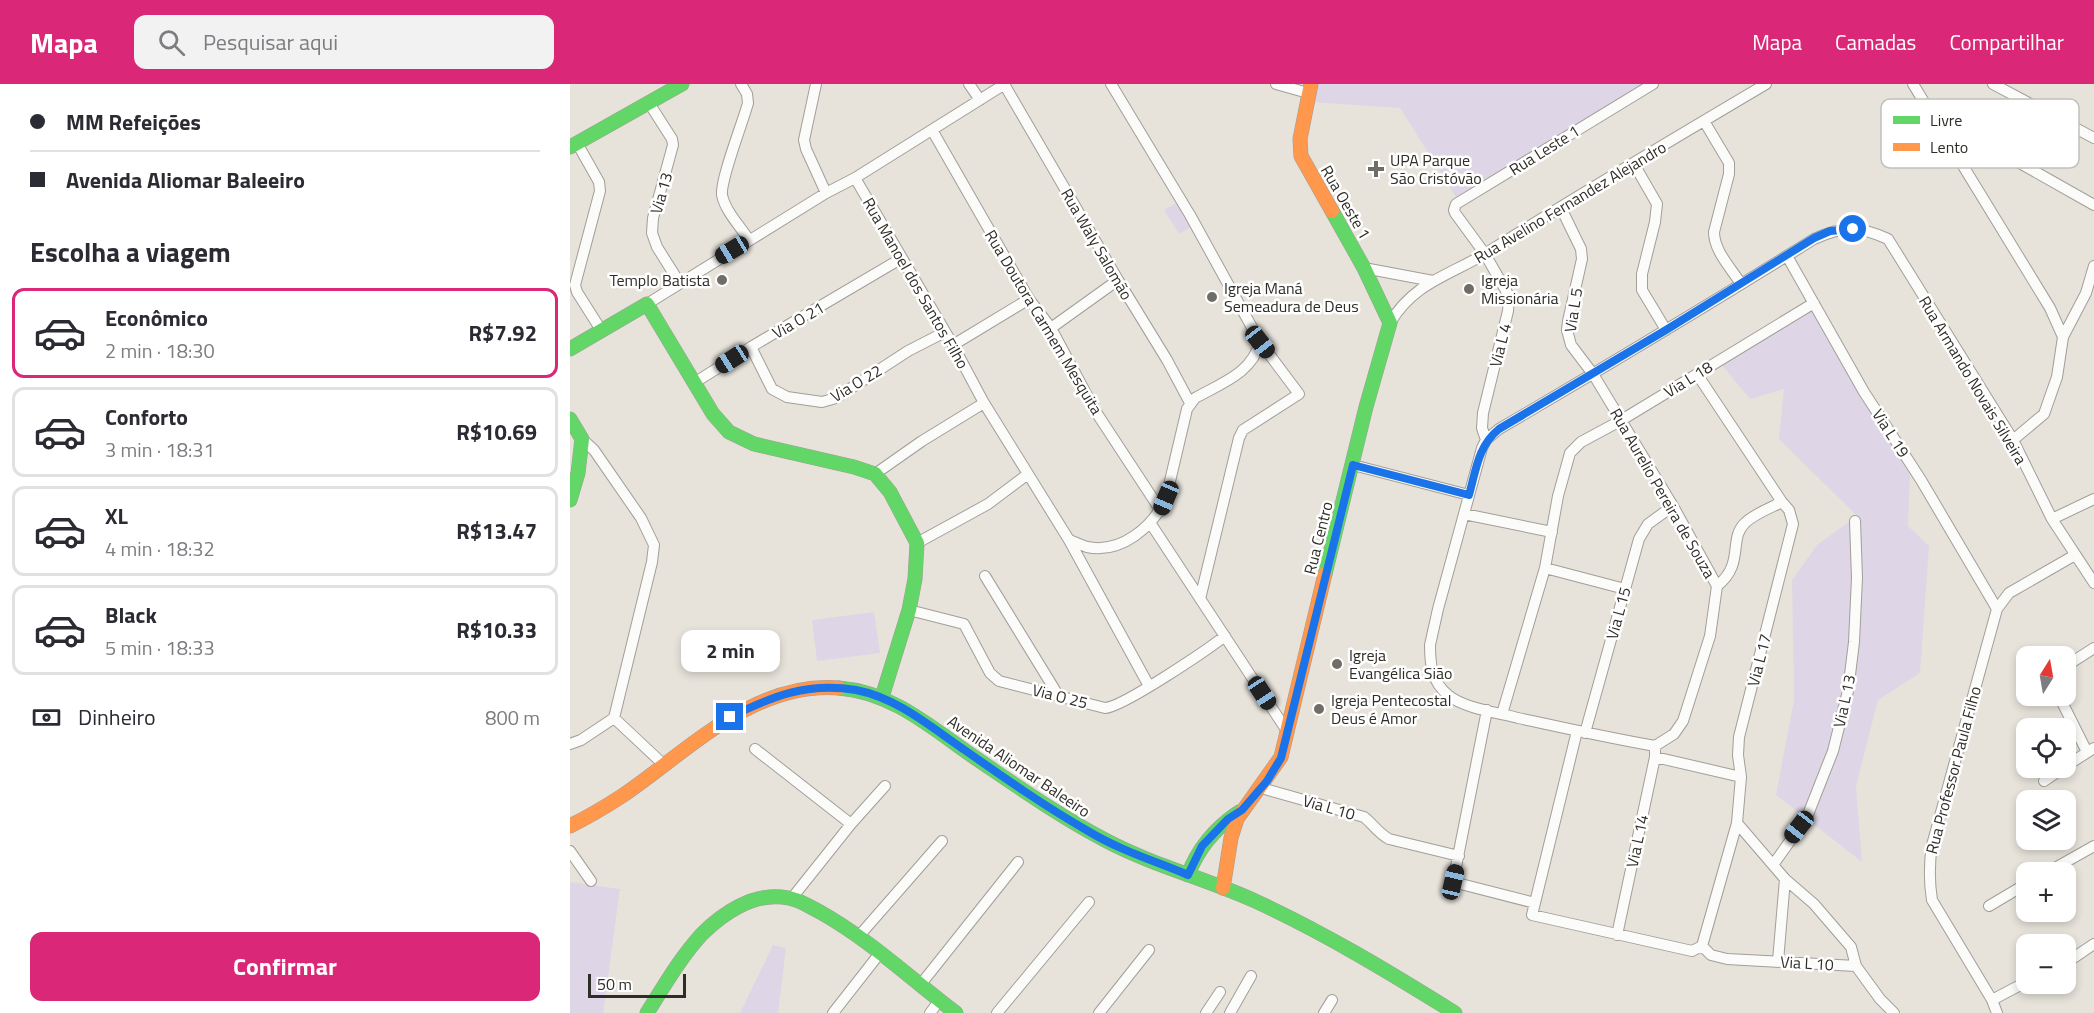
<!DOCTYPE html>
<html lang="pt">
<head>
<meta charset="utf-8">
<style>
	body { margin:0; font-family:"Titillium Web",sans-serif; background:#f2f2f3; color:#2b2b33; height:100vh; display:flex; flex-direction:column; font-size:22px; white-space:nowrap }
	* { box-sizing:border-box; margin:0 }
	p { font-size:20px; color:#7c7c81 }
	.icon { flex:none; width:33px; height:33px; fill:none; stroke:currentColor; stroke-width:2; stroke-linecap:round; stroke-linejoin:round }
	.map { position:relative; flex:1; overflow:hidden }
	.details { display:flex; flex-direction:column; background:#fff; width:570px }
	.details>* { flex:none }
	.hud { display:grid; align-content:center; height:132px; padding:0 30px; background:#fff }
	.needle { width:39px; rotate:11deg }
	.tools { position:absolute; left:1446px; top:562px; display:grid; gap:12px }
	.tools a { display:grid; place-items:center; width:60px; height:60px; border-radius:12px; background:#fff; box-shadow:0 3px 9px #0003; font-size:30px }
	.scale { position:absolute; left:18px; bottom:15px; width:98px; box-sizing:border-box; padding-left:6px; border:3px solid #2f2d27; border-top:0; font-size:16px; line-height:21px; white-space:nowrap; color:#2f2d27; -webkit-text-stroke:4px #fff; paint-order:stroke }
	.end { position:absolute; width:27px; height:27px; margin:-14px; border:8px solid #1a73e8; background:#fff; box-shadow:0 0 0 3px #fff }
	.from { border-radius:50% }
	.bubble { position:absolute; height:42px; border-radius:12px; background:#fff; box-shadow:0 3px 9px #0003; font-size:20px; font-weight:700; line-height:42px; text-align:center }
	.car { position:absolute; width:18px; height:36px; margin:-18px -9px; border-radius:8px; box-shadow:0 0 4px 2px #0007; background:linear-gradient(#222 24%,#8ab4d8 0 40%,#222 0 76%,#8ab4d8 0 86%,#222 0) }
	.hud b { display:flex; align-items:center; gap:21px; height:57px; font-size:22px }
	.hud b+b { border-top:2px solid #e1e1e2 }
	.hud i { width:15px; height:15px; background:#2b2b33 }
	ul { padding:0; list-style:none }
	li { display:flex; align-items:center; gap:18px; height:90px; margin:0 12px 9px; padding:0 18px; border:3px solid #e1e1e2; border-radius:12px }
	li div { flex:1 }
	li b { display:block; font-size:22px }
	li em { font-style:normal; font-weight:700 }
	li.selected { border-color:#db2777 }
	li>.icon { width:54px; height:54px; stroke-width:1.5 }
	h2 { padding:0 30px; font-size:27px; line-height:72px }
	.pay { display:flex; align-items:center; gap:15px; height:66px; padding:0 30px; font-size:22px }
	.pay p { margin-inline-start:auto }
	.cta { display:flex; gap:12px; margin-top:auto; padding:12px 30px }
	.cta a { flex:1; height:69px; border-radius:12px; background:#db2777; color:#fff; font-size:24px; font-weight:700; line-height:69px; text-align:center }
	header { display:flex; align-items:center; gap:36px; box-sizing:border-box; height:84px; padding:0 30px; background:#db2777; color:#fff }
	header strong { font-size:28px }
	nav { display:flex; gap:33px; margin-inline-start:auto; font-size:21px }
	.search { width:420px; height:54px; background:#f2f2f3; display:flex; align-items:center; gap:15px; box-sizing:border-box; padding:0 21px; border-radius:12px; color:#7c7c81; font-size:22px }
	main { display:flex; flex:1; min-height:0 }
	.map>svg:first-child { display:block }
	.green { fill:#ded6e6 }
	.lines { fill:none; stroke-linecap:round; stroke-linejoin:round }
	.street-casing { stroke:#a29e98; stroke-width:12 }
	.fast-casing { stroke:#a29e98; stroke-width:15 }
	.slow-casing { stroke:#a29e98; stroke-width:15 }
	.street { stroke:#fbfbfa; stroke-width:10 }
	.fast { stroke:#63d668; stroke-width:14 }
	.slow { stroke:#ff974d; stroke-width:14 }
	.route { stroke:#1a73e8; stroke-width:8 }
	.poi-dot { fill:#6f6d66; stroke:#fff; stroke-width:2 }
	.labels { text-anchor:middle; stroke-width:5; stroke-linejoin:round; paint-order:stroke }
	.street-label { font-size:16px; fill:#2f2d27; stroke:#fff }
	.poi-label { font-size:16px; fill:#2f2d27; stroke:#fff; text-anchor:start }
	.key { fill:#fff; stroke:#c1c0be; stroke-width:1.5 }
	.key-label { font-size:16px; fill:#2f2d27 }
</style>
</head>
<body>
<header>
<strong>Mapa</strong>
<div class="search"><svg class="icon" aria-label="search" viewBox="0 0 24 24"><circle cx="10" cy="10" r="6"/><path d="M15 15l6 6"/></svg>Pesquisar aqui</div>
<nav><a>Mapa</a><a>Camadas</a><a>Compartilhar</a></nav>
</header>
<main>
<section class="details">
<div class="hud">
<b><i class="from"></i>MM Refeições</b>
<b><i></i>Avenida Aliomar Baleeiro</b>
</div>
<h2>Escolha a viagem</h2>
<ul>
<li class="selected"><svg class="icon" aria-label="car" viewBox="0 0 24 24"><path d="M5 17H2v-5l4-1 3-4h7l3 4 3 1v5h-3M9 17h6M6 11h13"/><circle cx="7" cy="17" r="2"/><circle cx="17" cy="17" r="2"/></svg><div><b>Econômico</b><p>2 min · 18:30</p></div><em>R$7.92</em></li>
<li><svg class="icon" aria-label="car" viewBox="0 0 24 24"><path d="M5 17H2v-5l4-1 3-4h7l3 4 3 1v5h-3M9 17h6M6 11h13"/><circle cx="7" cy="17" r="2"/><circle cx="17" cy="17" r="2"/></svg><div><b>Conforto</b><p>3 min · 18:31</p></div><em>R$10.69</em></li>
<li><svg class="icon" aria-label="car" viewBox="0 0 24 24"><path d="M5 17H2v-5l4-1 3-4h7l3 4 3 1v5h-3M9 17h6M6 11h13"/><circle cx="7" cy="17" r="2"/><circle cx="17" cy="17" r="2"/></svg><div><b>XL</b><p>4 min · 18:32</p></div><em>R$13.47</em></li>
<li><svg class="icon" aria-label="car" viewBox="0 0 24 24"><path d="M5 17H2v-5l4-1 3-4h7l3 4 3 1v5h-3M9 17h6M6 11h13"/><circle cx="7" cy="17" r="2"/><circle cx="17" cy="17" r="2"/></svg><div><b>Black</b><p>5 min · 18:33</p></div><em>R$10.33</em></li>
</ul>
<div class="pay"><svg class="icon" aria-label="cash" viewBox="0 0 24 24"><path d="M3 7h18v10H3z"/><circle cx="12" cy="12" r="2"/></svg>Dinheiro<p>800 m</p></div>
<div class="cta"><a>Confirmar</a></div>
</section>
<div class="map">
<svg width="1524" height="929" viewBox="0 0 1524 929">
	<rect width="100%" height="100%" fill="#e7e3db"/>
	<path class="green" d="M745 0H1079L891 121 830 24 741 18Z
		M608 118 623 142 609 150 594 126Z
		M1248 219 1340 390 1338 442 1359 462 1350 589 1308 616 1286 702 1292 778 1206 711 1224 616 1222 496 1247 461 1287 432 1209 355 1214 305 1180 315 1149 278Z
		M304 528 310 569 247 577 242 536Z
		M0 798 50 805 33 929H0Z
		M203 861 216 864 208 929H170Z"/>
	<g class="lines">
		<g class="street-casing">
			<path id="street" d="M171 0 177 10 178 19C173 38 150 96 152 111 155 127 171 143 179 156
				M246 0 234 56 236 65 256 109
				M399 0 410 16
				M434 0 548 196 597 276 620 319
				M541 0 620 131 690 258 729 310 673 346 669 354 630 515
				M706 0 738 9
				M1343 0 1480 224 1493 253
				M1423 0 1524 54
				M79 19 102 55 103 61 83 134 82 149 87 163 109 198
				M1365 31 1524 121
				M1134 37 1159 79V90L1144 148C1144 167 1161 184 1171 200
				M362 46 459 215 481 244 526 328 591 427
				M7 59 29 98 30 107 5 201 7 208 31 246
				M1064 80 1087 120 1085 138 1072 190V206L1096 246
				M285 94 383 261 414 319 499 456 579 602
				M991 124 1011 165 1012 175 998 237 997 246 1001 261 1023 290 1103 422 1147 502 1140 552 1113 637 1104 650 1085 662C1039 654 994 644 948 634 929 629 893 624 878 611 862 598 860 581 860 561L868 525 912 364 916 356 929 345C1035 283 1140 220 1244 155 1272 142 1290 142 1318 155L1443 356 1482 435 1524 499
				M1217 172 1294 308 1351 396 1427 525
				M794 184 863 197
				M77 220 256 109 285 94 435 0
				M820 239C844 198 881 191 918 168 1010 110 1103 55 1196 0
				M481 244 548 196
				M383 261 459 215
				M181 263 202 305 217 313 252 318 266 314 338 267 375 248
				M124 299 181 263 332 174
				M916 356 912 344 913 329 938 227 939 212 915 170 885 129 884 126 886 120 1083 0
				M1443 356 1474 330 1487 293 1493 253 1516 209 1524 182
				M783 381 899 411
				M305 390 352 357 414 319
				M894 430 982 448
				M1482 435 1524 415
				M581 440 717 647
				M499 456C505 458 511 461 517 463 551 470 583 443 596 414L617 325 625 314C652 299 682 289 690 258
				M347 459 418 420 458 390
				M975 484 1055 505
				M415 492 488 611
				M1147 502C1175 480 1158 455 1175 439 1184 430 1200 424 1212 418
				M339 526 394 540 420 589 429 597 535 624C553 623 637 566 655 552
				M1496 582 1524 564
				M1489 612 1517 668
				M917 626 883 798 965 819
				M932 630 975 484 988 412 1000 369 1011 358 1050 337 1244 219
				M44 634 93 680
				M1007 647 962 831 1122 867 1132 862 1167 739 1171 693 1168 671 1169 653 1223 440 1219 426 1212 418 1127 290
				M1015 649 1069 455 1078 440 1103 422
				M0 660 11 656 44 634 82 478 84 461 71 434 24 366 12 355
				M185 665 281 740
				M1085 673 1171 693
				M1496 682 1524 664
				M1474 697 1493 684
				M691 704 794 733C803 740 808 749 819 755L889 772
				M1167 739 1215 795 1244 820 1281 863 1286 882 1310 915 1324 929
				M0 767 21 797
				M1203 781 1237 733 1263 667 1278 607 1284 558 1287 494 1285 437
				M1476 789 1524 762
				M222 814 281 740 315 702
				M1419 822 1456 800
				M1047 851 1085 673V662
				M289 852 372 757
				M1132 862 1141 871 1157 875 1286 882
				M1208 877 1215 795
				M1496 879 1524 860
				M351 900 448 778
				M1422 916 1456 898
				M263 929 310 869
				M360 929 369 917
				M427 929 519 818
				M529 929 579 866
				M636 929 650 908
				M660 929 681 892
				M754 929 762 916
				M1427 929 1422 916 1362 816C1359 797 1359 780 1362 761L1427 525 1439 509 1505 471"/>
		</g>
		<g class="fast-casing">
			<path id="fast" d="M0 63 112 0
				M0 265 77 220 143 330 159 348 184 360 284 383 305 390 320 408 347 459 345 495 339 526 312 613
				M0 335 12 355 8 389 0 416
				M755 490 796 323 820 239 794 184 762 127
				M269 604C322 608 362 644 404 673 447 702 489 732 535 756 582 781 634 794 683 816 753 848 819 888 885 929
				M618 791C628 764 645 744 669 728
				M77 929C94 902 110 874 132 850 153 829 182 810 212 813 227 814 238 822 250 828 300 856 341 895 386 929"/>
		</g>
		<g class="slow-casing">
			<path id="slow" d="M741 0 730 55 731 72 762 127
				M0 742C18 733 35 723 52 712 117 668 183 597 269 604
				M653 804 661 754 667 735 711 673 755 490"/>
		</g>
		<use href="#street" class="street"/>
		<use href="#fast" class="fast"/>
		<use href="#slow" class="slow"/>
	</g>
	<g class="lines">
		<path class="route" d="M160 633C203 612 237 598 286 606 328 614 362 644 396 667 436 695 476 723 518 747 549 766 585 777 618 791L632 762 658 735 672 726 697 697 711 674 783 381 899 411C906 386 908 362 929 345L1096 246 1244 154 1260 147 1283 145"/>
	</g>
	<g class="poi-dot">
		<path d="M803 76h6v6h6v6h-6v6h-6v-6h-6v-6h6z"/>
		<circle cx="152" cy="196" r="6"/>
		<circle cx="899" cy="205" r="6"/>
		<circle cx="642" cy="213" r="6"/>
		<circle cx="767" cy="580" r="6"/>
		<circle cx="749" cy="625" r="6"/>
	</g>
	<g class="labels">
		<g class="street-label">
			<text transform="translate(974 66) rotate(-32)" y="6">Rua Leste 1</text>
			<text transform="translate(91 109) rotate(-74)" y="6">Via 13</text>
			<text transform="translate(776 118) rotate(60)" y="6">Rua Oeste 1</text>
			<text transform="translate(1000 118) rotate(-31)" y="6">Rua Avelino Fernandez Alejandro</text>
			<text transform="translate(527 160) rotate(60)" y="6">Rua Waly Salomão</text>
			<text transform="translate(346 199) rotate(60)" y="6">Rua Manoel dos Santos Filho</text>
			<text transform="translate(1003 226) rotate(-81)" y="6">Via L 5</text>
			<text transform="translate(228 236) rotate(-30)" y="6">Via O 21</text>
			<text transform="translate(474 238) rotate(59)" y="6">Rua Doutora Carmem Mesquita</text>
			<text transform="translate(930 261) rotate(-76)" y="6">Via L 4</text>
			<text transform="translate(1118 295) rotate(-32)" y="6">Via L 18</text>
			<text transform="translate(1403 296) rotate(59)" y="6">Rua Armando Novais Silveira</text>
			<text transform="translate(286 299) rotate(-31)" y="6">Via O 22</text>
			<text transform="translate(1321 349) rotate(57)" y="6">Via L 19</text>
			<text transform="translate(1093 409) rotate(60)" y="6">Rua Aurelio Pereira de Souza</text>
			<text transform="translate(748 454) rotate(-76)" y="6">Rua Centro</text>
			<text transform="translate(1048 529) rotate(-75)" y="6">Via L 15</text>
			<text transform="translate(1189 576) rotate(-76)" y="6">Via L 17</text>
			<text transform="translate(490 612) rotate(14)" y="6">Via O 25</text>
			<text transform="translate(1274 617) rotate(-78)" y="6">Via L 13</text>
			<text transform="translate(449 682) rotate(34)" y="6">Avenida Aliomar Baleeiro</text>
			<text transform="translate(1383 686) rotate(-75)" y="6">Rua Professor Paula Filho</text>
			<text transform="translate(759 723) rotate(16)" y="6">Via L 10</text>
			<text transform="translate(1067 757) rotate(-78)" y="6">Via L 14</text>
			<text transform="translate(1237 879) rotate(3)" y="6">Via L 10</text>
		</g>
		<g class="poi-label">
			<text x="820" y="82">UPA Parque<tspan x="820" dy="18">São Cristóvão</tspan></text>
			<text x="140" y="202" text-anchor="end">Templo Batista</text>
			<text x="911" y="202">Igreja<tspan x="911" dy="18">Missionária</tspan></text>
			<text x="654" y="210">Igreja Maná<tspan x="654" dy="18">Semeadura de Deus</tspan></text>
			<text x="779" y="577">Igreja<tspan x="779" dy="18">Evangélica Sião</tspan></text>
			<text x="761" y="622">Igreja Pentecostal<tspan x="761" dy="18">Deus é Amor</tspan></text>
		</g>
	</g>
	<rect x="1311" y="15" width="198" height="69" rx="9" class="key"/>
	<rect x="1323" y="32" width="27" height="8" fill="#63d668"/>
	<rect x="1323" y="59" width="27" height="8" fill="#ff974d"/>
	<g class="key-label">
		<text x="1360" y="42">Livre</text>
		<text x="1360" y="69">Lento</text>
	</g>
</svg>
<div class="tools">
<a><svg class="needle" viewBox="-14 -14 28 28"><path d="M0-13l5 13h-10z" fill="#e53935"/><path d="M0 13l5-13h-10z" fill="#7c7c81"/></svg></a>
<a><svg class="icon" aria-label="locate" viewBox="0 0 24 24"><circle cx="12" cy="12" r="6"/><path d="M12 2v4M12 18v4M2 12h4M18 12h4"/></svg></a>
<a><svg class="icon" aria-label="layers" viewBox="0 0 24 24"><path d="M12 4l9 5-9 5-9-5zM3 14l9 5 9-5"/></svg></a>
<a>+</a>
<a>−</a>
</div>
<div class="scale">50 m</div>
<i class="end from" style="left:1283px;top:145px"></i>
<i class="end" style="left:160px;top:633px"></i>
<div class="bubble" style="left:111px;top:546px;width:99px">2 min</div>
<i class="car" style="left:162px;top:166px;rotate:239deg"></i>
<i class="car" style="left:690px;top:258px;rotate:142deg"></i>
<i class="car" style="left:162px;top:275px;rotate:238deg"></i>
<i class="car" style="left:596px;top:414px;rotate:203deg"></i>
<i class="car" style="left:692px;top:609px;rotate:147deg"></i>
<i class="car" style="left:1229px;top:743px;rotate:218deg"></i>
<i class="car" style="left:883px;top:798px;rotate:13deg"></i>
</div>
</main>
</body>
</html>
